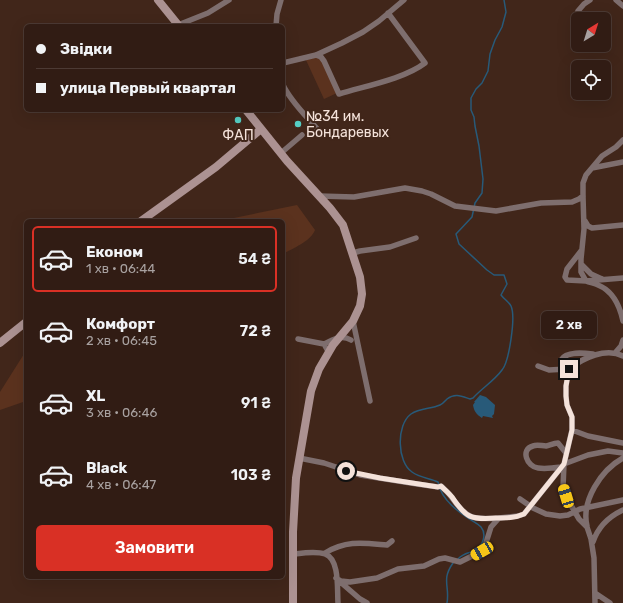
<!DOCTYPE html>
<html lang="uk">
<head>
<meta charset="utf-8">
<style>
	body { margin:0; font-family:Rubik,sans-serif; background:#39251d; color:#f1f3f6; height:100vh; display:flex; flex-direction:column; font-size:15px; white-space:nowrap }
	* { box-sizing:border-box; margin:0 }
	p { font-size:13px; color:#a8a1a0 }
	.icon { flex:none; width:22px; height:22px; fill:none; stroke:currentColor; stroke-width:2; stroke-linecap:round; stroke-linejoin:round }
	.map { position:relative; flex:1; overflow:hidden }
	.details { position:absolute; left:24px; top:219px; width:261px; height:360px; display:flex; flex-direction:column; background:#311c14; border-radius:6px; box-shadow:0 4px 16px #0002,0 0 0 1px #4c3a34 }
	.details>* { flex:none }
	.guide { position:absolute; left:24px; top:24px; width:261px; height:88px; border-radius:6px; box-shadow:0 4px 16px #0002,0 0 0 1px #4c3a34; display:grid; align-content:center; height:88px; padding:0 12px; background:#311c14 }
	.needle { width:26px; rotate:38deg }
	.fabs { position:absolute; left:571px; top:12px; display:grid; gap:8px }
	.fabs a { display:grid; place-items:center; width:40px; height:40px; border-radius:6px; background:#311c14; box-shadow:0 4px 16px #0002,0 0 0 1px #4c3a34; font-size:20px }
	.end { position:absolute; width:18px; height:18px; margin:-9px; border:5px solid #f4e2da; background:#111; box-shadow:0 0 0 2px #111 }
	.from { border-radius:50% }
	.bubble { position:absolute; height:28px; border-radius:6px; background:#311c14; box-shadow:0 4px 16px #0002,0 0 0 1px #4c3a34; font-size:13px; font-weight:600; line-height:28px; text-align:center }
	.car { position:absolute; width:12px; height:24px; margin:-12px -6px; border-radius:5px; box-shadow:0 0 3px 1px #0007; background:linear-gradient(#f5c518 24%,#345 0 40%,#f5c518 0 76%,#345 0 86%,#f5c518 0) }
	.guide b { display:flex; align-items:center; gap:14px; height:38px; font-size:15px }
	.guide b+b { border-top:1px solid #4c3a34 }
	.guide i { width:10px; height:10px; background:#f1f3f6 }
	ul { padding:7px 0 0; list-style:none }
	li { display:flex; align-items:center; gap:12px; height:66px; margin:0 8px 6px; padding:0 4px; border:2px solid transparent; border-radius:6px }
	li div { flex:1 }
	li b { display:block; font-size:15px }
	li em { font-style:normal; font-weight:600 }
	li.selected { border-color:#d93025 }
	li>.icon { width:36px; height:36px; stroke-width:1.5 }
	.button { display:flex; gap:8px; margin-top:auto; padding:8px 12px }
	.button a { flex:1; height:46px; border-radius:6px; background:#d93025; color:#fff; font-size:16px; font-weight:600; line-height:46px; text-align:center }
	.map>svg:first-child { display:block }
	.green { fill:#5b321e }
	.water { fill:#285a79 }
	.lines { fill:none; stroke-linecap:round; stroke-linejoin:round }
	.stream { stroke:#285a79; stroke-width:1.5 }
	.street { stroke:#7e6e6e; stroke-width:5.5 }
	.secondary { stroke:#ac9292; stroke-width:8 }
	.route { stroke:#f4e2da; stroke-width:5 }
	.poi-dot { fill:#55cec4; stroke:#41261a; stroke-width:1.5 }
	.labels { text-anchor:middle; stroke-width:4; stroke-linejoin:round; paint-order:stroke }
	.poi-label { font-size:14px; fill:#f4e2da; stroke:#41261a; text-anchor:start }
</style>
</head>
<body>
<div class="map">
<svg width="623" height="603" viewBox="0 0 623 603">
	<rect width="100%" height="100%" fill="#41261a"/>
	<path class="green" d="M316 57 323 61 337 93 324 99 306 60Z
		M297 205 315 230C310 242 293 248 283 254V221H219Z
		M26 353V401L0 410V392L24 354Z"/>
	<path class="water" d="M480 395 486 397 495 405 494 414 492 416 493 418 483 416 482 418C476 414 474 411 473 405L475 402H474Z"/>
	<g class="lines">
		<path class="stream" d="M439 485 438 482C430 478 420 478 412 472 397 462 396 425 411 414 420 408 431 409 440 405 443 404 445 401 447 399 455 393 461 396 470 399L473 398C482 388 494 381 502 370 509 362 516 317 511 306 509 302 504 299 501 295L507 284 504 275H494L487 270 459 244 456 234 472 217 475 203 482 193 483 179 479 146 475 126 474 117 471 110V98L476 89 482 83 488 71 490 54 495 40 502 27 506 12 504 0
			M440 489C445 501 457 511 468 518 472 521 477 523 481 527 486 533 484 542 479 547 474 554 465 551 458 559
			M447 603C450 586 441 580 453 563"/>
		<path class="street" d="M616 0 623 6
			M582 17 578 11 584 4 590 0
			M178 25 208 13 229 0
			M276 26 277 14 281 0
			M316 55 321 57 324 61 339 94C365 86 404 79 425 63L388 13
			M283 63 316 55 342 43 363 32 379 21 404 0
			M283 85C292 104 309 118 322 135
			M623 140 616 147 602 156 586 175 583 183V196L584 229 581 259V272L586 281C590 283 595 283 598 285 613 291 620 307 623 321
			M281 153 302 135
			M592 168 623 162
			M319 196 354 197 405 188 422 191 431 194 455 206 496 211 541 203 572 202 579 199 583 196
			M585 221 588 226 592 228 623 225
			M581 251 567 269 565 277 567 280 586 281 623 278
			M353 253 360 251 390 247 416 238
			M582 265 591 274 602 279
			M353 321 370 401
			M298 339 324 344 329 353
			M324 344C333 340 341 334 351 340
			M615 353 621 346 623 340
			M538 366 549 370 567 369
			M565 369 561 360C566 351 584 353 593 354
			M572 430 588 436 623 443
			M299 458 324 463 360 475 417 484 438 487 441 486C445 490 449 493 452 498 467 519 473 520 499 518
			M561 467C554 468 544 469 538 468 527 467 520 449 533 446 537 444 542 446 546 446 550 445 554 443 558 443L566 453
			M520 499 533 508 546 514 560 516 568 515 580 509 623 500
			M587 526C581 501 601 470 623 458
			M593 542C598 527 608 517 623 510
			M325 553C347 540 363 543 387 545L392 541
			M294 554C303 553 316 551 325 554 340 559 337 590 338 603
			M336 578 341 581 350 582 377 578 398 569 424 566 439 559 445 558 460 562 482 551 485 546 491 527 499 518 518 516 524 514 564 464 588 455 608 451 623 453
			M338 580 360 599 367 603
			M595 593 610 603
			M595 603 594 558 591 539 587 527 579 519 572 507 566 496 563 488 564 464 572 430V417L567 405 566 396V386L569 369C583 358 606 347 623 356"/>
		<path class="secondary" d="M158 0 179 26
			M246 110 287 161 330 208 343 225 360 277 362 294 360 306 353 321 333 345 319 369 311 391 296 478 293 532V603
			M141 221 216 167 261 129
			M0 343 26 322"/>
	</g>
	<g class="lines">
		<path class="route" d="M346 471 380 478 438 487 441 486C445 490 449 493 452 497 466 518 471 520 496 518 506 518 515 518 524 514L564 464 572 430V417L567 405 566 396V386L569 369"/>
	</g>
	<g class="poi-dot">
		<circle cx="238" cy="120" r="4"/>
		<circle cx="298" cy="124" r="4"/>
	</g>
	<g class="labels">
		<g class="poi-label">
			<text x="306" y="121">№34 им.<tspan x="306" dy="16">Бондаревых</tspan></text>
			<text x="238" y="140" text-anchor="middle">ФАП</text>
		</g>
	</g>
</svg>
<div class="fabs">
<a><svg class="needle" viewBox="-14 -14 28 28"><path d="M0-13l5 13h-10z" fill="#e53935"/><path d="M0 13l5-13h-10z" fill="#a8a1a0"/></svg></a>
<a><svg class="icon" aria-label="locate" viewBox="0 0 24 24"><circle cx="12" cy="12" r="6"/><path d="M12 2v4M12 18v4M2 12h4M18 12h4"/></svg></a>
</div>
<i class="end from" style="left:346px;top:471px"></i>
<i class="end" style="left:569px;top:369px"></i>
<div class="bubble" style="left:541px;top:311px;width:56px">2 хв</div>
<i class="car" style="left:566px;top:496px;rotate:343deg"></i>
<i class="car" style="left:482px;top:551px;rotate:240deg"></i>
<div class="guide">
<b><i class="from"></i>Звідки</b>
<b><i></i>улица Первый квартал</b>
</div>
<section class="details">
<ul>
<li class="selected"><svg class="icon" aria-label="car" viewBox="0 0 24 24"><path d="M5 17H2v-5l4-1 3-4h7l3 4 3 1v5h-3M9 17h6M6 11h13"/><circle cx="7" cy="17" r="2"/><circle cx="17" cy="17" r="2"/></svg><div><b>Економ</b><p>1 хв · 06:44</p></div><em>54 ₴</em></li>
<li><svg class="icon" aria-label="car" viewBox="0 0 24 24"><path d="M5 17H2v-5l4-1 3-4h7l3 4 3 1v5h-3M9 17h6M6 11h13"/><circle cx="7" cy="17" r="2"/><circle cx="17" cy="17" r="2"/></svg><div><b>Комфорт</b><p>2 хв · 06:45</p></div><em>72 ₴</em></li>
<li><svg class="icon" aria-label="car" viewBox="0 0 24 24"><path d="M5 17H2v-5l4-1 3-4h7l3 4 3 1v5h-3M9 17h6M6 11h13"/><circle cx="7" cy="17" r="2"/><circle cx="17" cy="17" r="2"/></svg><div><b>XL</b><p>3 хв · 06:46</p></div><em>91 ₴</em></li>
<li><svg class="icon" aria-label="car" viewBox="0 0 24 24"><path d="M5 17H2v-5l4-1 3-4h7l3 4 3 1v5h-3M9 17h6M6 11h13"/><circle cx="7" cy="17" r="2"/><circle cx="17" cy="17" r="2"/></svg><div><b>Black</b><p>4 хв · 06:47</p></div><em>103 ₴</em></li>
</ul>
<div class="button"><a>Замовити</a></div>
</section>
</div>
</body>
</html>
